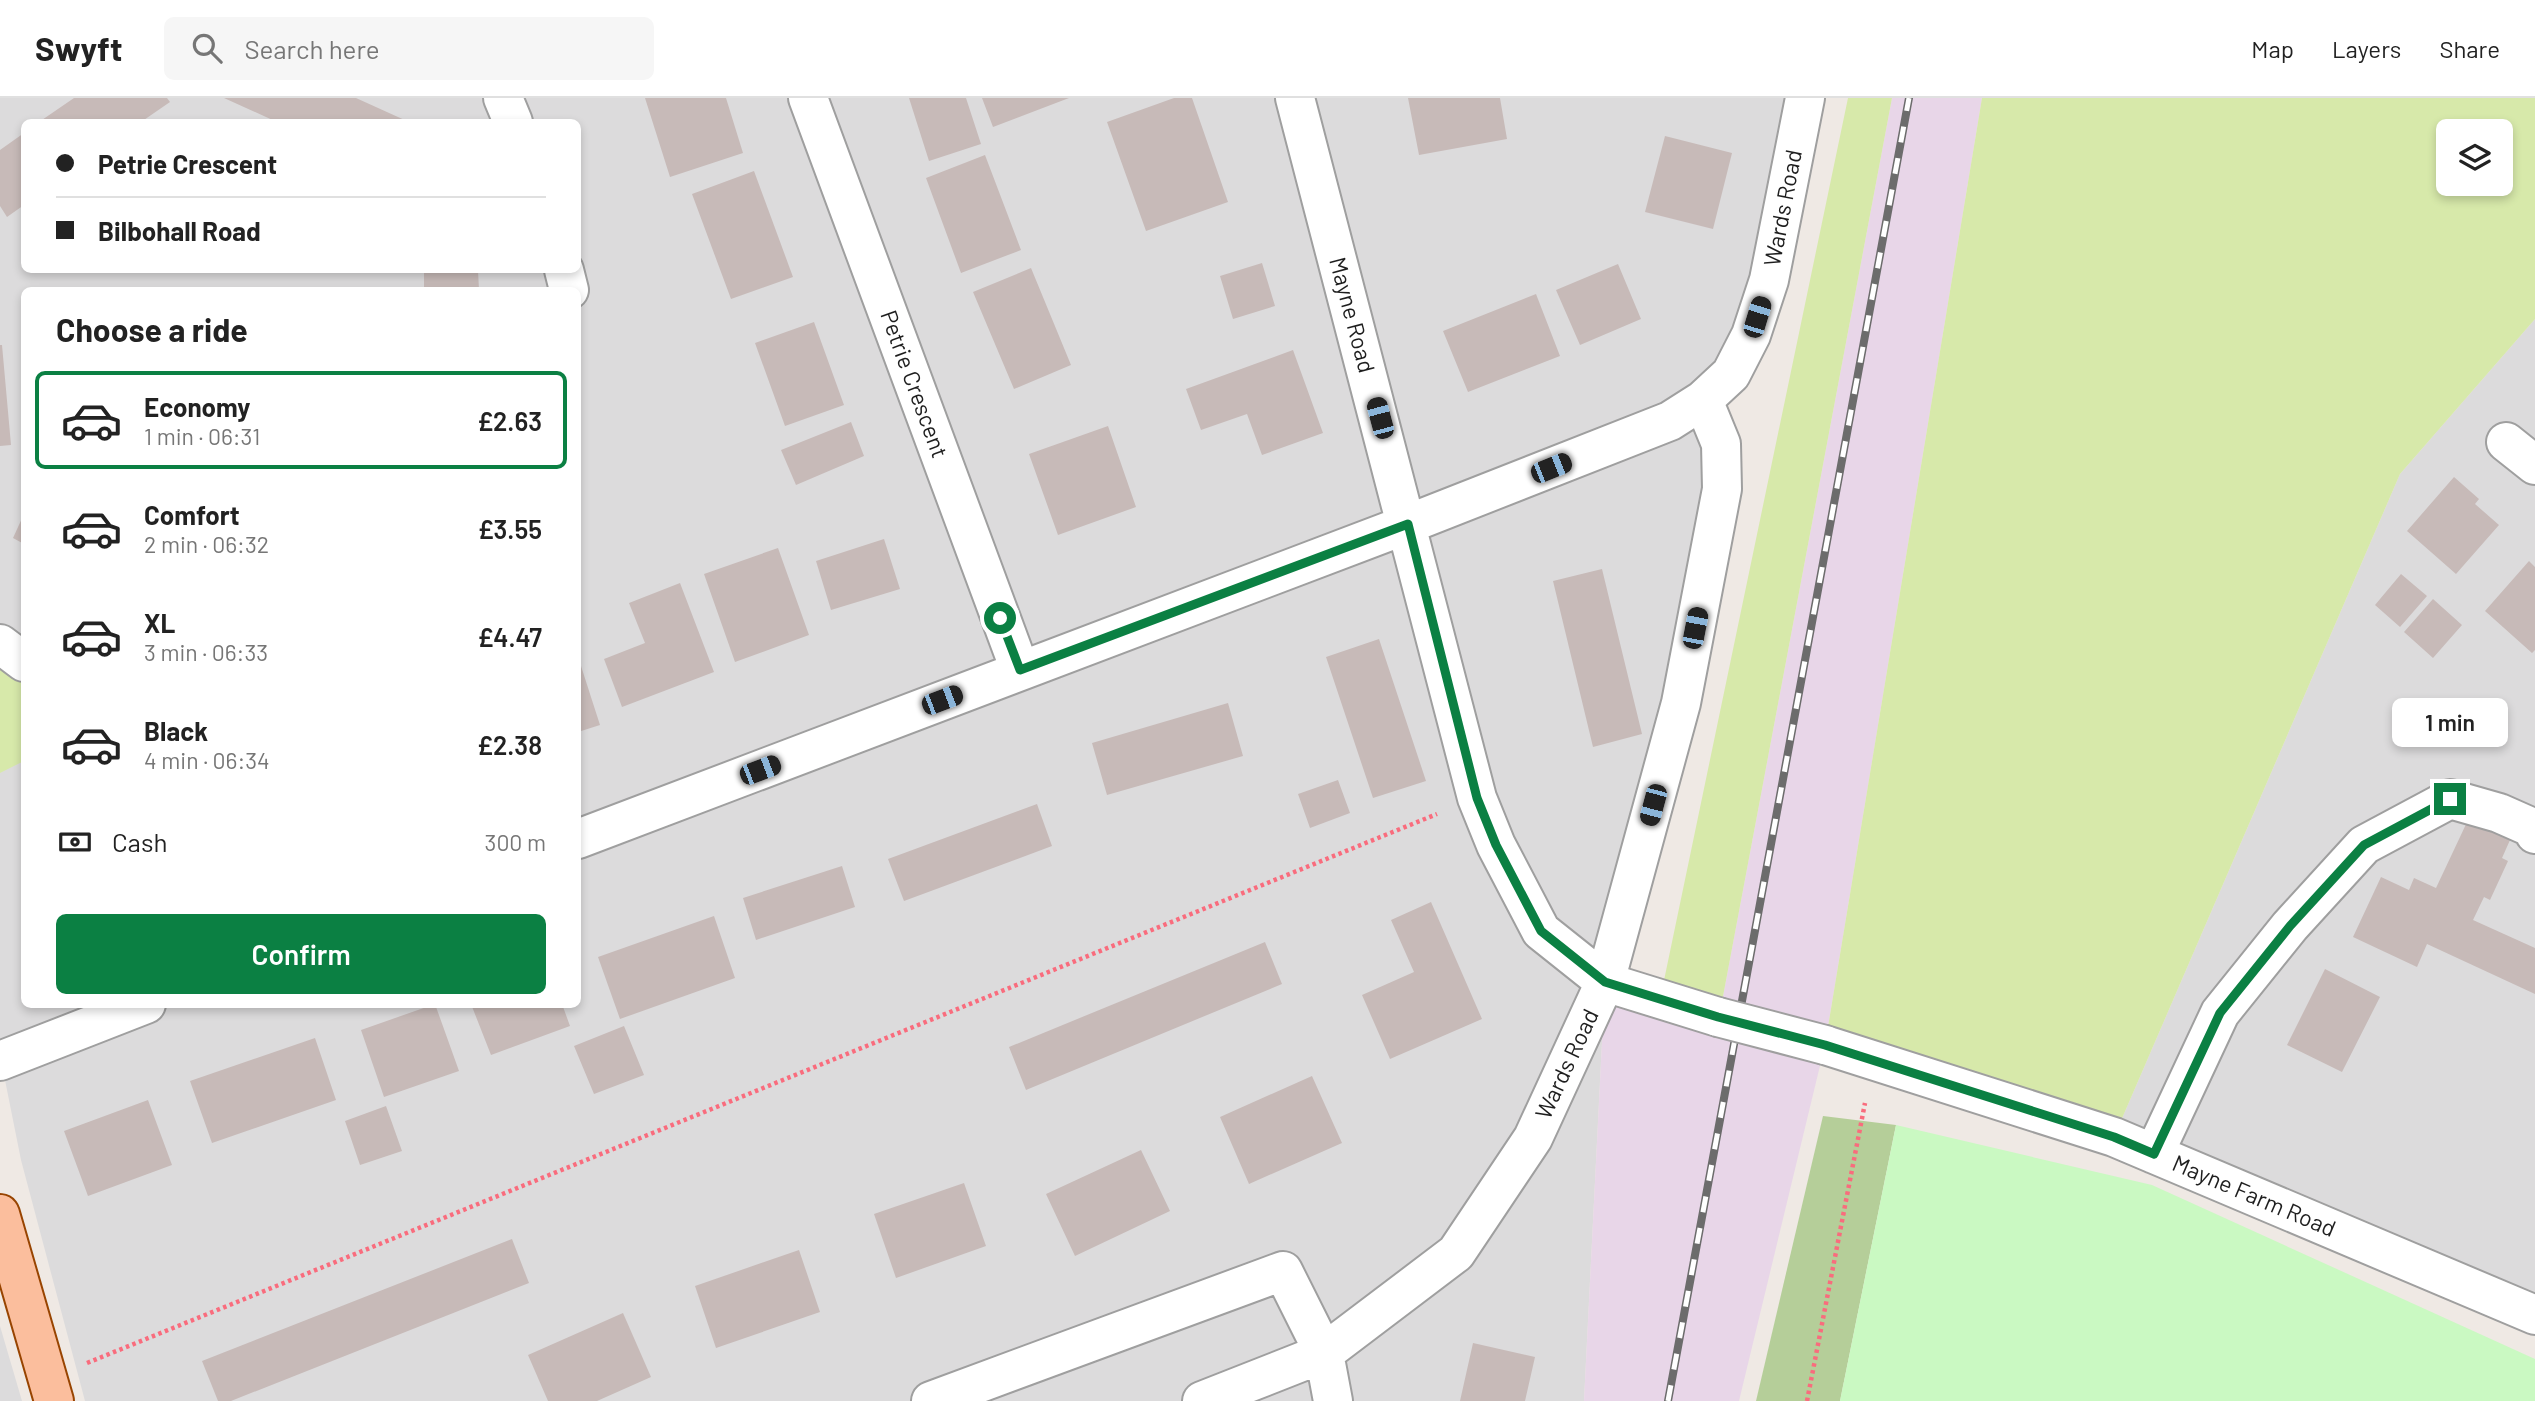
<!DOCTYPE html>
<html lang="en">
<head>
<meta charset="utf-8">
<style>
	body { margin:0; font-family:Barlow,sans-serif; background:#f6f6f6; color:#222; height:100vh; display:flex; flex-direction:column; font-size:26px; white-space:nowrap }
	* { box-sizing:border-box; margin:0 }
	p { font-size:23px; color:#767676 }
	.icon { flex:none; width:38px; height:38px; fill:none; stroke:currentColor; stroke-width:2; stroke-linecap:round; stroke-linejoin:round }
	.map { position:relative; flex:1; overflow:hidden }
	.sheet { position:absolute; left:21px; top:189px; width:560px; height:721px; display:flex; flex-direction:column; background:#fff; border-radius:10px; box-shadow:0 4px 10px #0003 }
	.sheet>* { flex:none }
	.top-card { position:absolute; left:21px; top:21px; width:560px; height:154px; border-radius:10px; box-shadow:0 4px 10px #0003; display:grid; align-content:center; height:154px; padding:0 35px; background:#fff }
	.fabs { position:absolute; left:2436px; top:21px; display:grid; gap:14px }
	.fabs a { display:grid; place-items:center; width:77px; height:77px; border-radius:10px; background:#fff; box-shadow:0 4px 10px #0003; font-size:35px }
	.end { position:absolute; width:32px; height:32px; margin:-16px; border:9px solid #0b8043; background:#fff; box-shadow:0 0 0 4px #fff }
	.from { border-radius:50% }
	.bubble { position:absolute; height:49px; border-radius:10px; background:#fff; box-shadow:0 4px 10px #0003; font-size:23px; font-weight:600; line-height:49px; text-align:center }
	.car { position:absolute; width:21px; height:42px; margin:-21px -10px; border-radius:9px; box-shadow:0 0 5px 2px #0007; background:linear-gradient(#222 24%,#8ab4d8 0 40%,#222 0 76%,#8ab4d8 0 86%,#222 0) }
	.top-card b { display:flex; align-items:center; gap:24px; height:66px; font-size:26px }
	.top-card b+b { border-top:2px solid #e0e0e0 }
	.top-card i { width:18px; height:18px; background:#222 }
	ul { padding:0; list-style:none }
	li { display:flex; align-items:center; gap:21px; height:98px; margin:0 14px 10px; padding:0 21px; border:4px solid transparent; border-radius:10px }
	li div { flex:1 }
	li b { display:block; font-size:26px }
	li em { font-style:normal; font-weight:600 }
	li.selected { border-color:#0b8043 }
	li>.icon { width:63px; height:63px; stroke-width:1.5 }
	h2 { padding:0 35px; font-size:32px; line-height:84px }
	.pay { display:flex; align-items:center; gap:18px; height:77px; padding:0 35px; font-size:26px }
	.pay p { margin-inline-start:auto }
	.action { display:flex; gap:14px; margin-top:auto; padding:14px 35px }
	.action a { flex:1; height:80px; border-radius:10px; background:#0b8043; color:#fff; font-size:28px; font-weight:600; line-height:80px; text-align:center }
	header { display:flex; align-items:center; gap:42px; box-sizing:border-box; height:98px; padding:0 35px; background:#fff; border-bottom:2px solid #e0e0e0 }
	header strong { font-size:33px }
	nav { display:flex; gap:38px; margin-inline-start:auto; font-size:24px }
	.search { width:490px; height:63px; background:#f6f6f6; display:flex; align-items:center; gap:18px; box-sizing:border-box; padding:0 24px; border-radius:10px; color:#767676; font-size:26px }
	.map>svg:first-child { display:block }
	.residential { fill:#dcdbdc; fill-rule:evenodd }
	.industrial { fill:#e8d6e8 }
	.grass { fill:#d7e9aa; fill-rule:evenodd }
	.forest { fill:#b5ce99 }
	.park { fill:#caf9c2 }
	.building { fill:#c7bab8 }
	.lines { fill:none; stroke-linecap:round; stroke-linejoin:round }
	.minor-casing { stroke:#9f9f9f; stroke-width:42 }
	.major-casing { stroke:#984401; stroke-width:42 }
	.path { stroke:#f96c7d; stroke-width:4.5; stroke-dasharray:3.5 3.5; stroke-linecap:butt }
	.minor { stroke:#fff; stroke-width:38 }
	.major { stroke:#fbbe9d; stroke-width:38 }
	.rail-casing { stroke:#6c6c6c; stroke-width:8 }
	.rail { stroke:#fff; stroke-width:5; stroke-dasharray:16; stroke-linecap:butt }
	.minor-bridge-casing { stroke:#9f9f9f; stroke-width:42; stroke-linecap:butt }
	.minor-bridge { stroke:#fff; stroke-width:38 }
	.route { stroke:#0b8043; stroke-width:9 }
	.labels { text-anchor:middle; stroke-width:5; stroke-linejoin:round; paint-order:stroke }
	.street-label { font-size:23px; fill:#1e1e1e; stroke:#fff }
</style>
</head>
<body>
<header>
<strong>Swyft</strong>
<div class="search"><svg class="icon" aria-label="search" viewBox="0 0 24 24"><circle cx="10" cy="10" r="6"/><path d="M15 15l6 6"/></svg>Search here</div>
<nav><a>Map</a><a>Layers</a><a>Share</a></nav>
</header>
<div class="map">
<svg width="2535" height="1303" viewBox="0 0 2535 1303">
	<rect width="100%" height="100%" fill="#efe9e4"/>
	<path class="residential" d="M0 0H1805L1769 182 1704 302 1721 346 1605 884 1584 1303H85L21 1062 0 957ZM24 24H578V172H24ZM24 192H578V906H24Z
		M2535 221V1217L2114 1039 2400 376Z
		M0 1228 22 1303H0Z"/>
	<path class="industrial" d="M1892 0H1982L1825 947 1739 1303H1584L1605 884 1721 909Z"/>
	<path class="grass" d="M1848 0H1892L1721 909 1662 892Z
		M1982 0H2535V221L2400 376 2114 1039 1825 947ZM2448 33H2501V86H2448Z
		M0 571 24 582V663L0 675Z"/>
	<path class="forest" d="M1823 1018 1896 1027 1840 1303H1756Z"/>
	<path class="park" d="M1896 1027 2152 1087 2535 1261V1303H1840Z"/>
	<path class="building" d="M74 0H167L170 4 141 24H39Z
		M224 0H356L409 24H277Z
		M645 0H726L743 55 670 79Z
		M909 0H966L981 46 929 63Z
		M982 0H1069L993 29Z
		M1174 0H1192L1228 104 1146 133 1107 24Z
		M1408 0H1500L1507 41 1419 57Z
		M24 35V107L7 119 0 108V52Z
		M1665 38 1732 55 1713 131 1645 114Z
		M985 57 1021 152 961 175 926 80Z
		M754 73 793 179 731 201 692 96Z
		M1262 165 1275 208 1233 221 1220 178Z
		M1618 166 1641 221 1580 247 1556 192Z
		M1031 170 1071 267 1014 291 973 194Z
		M424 172H478L479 192H424Z
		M1536 196 1560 258 1468 294 1443 233Z
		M814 224 844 307 785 328 755 245Z
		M0 247H2L11 347 0 348Z
		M1293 252 1323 335 1262 357 1247 316 1201 332 1186 291Z
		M851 324 864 358 796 387 781 352Z
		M1108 328 1136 409 1058 437 1029 356Z
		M2454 379 2479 401 2475 406 2499 427 2456 476 2407 433Z
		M24 416V446L13 440Z
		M884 441 900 491 831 512 816 463Z
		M778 450 809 537 735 564 704 476Z
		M2529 463 2535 469V552L2532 555 2485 513Z
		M1602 471 1642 636 1593 649 1553 483Z
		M2401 476 2427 498 2400 529 2375 507Z
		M680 485 714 574 622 609 604 561 645 545 629 505Z
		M2433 501 2462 527 2433 560 2404 534Z
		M1379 541 1426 683 1373 700 1326 559Z
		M581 568 600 627 578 634V569Z
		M1228 605 1243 658 1107 697 1092 645Z
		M1338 682 1350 715 1310 730 1298 696Z
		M1037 706 1052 748 904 803 888 761Z
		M2468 722 2510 742 2502 760 2508 763 2490 802 2484 799 2473 822 2535 850V896L2427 846 2417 869 2353 839 2381 779 2409 792 2414 780 2436 790Z
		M842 768 855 809 756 842 743 800Z
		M1431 804 1482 921 1390 961 1362 897 1414 874 1391 822Z
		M714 818 735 880 620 921 598 859Z
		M1265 844 1282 886 1026 992 1009 949Z
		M2325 871 2380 899 2342 974 2287 947Z
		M435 906 459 973 384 999 361 932Z
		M471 906H562L570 928 491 957Z
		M624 928 644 977 594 996 574 948Z
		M315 940 336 1002 212 1045 190 983Z
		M1312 978 1342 1045 1249 1086 1220 1019Z
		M148 1002 172 1067 88 1098 64 1033Z
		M386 1008 402 1053 360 1067 345 1023Z
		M1141 1052 1170 1113 1075 1158 1046 1096Z
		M964 1085 986 1148 896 1180 874 1116Z
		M512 1141 529 1185 231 1303H218L202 1263Z
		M799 1152 820 1214 716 1250 695 1188Z
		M623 1215 651 1279 597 1303H548L528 1257Z
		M1473 1245 1535 1259 1525 1303H1460Z"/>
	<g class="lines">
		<g class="minor-casing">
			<path id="minor" d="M503 0 513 24
				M808 0 1020 572
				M1295 0 1477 700 1496 747 1541 833 1605 884 1718 919
				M564 172 569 192
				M2506 344 2535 367
				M0 546 24 564
				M578 741 1408 426 1670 323 1703 302 1731 276 1751 237 1769 182 1805 0
				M1825 947 2114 1039 2535 1217
				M0 963 146 906
				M2154 1056 2220 915 2290 828 2364 747 2450 701 2499 715 2533 730 2535 736
				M931 1303 1283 1173 1324 1255 1333 1303
				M1202 1303 1324 1255 1456 1155 1533 1040 1605 884 1681 605 1722 391 1721 346 1703 302"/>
		</g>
		<g class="major-casing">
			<path id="major" d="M0 1116 54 1303"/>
		</g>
		<path class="path" d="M87 1265 1437 716
			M1807 1303 1865 1005"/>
		<use href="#minor" class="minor"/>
		<use href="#major" class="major"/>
		<g class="rail-casing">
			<path id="rail" d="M1668 1303 1909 0"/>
		</g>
		<use href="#rail" class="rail"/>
		<g class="minor-bridge-casing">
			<path id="minor-bridge" d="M1718 919 1825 947"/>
		</g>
		<use href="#minor-bridge" class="minor-bridge"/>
	</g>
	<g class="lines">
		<path class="route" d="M1000 520 1020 572 1408 426 1477 700 1496 747 1541 833 1605 884 1718 919 1825 947 2114 1039 2154 1056 2220 915 2290 828 2364 747 2450 701"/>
	</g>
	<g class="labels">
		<g class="street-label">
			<text transform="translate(1783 110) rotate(-79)" y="8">Wards Road</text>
			<text transform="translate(1352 217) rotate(75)" y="8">Mayne Road</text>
			<text transform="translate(914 286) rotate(70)" y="8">Petrie Crescent</text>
			<text transform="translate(1567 966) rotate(-65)" y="8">Wards Road</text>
			<text transform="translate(2254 1098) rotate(23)" y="8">Mayne Farm Road</text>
		</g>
	</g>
</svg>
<div class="fabs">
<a><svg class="icon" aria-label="layers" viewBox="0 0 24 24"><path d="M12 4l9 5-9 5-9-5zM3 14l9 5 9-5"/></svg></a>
</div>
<i class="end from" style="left:1000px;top:520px"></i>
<i class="end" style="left:2450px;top:701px"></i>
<div class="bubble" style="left:2392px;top:600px;width:116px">1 min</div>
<i class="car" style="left:1757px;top:219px;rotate:17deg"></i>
<i class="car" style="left:1380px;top:320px;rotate:345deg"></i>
<i class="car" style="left:1551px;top:370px;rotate:68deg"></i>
<i class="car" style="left:1695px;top:530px;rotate:11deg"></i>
<i class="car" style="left:942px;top:602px;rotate:69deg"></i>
<i class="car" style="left:760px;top:672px;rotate:69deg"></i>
<i class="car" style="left:1653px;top:707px;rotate:195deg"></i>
<div class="top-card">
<b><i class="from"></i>Petrie Crescent</b>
<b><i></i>Bilbohall Road</b>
</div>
<section class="sheet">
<h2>Choose a ride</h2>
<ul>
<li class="selected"><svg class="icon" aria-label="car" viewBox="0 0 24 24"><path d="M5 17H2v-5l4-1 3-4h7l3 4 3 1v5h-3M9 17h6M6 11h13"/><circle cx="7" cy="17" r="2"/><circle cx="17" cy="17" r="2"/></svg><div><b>Economy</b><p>1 min · 06:31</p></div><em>£2.63</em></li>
<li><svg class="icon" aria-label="car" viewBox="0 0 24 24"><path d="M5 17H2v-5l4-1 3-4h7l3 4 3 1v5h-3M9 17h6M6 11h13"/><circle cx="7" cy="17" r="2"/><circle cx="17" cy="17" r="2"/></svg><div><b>Comfort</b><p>2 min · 06:32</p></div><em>£3.55</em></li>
<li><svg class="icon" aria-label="car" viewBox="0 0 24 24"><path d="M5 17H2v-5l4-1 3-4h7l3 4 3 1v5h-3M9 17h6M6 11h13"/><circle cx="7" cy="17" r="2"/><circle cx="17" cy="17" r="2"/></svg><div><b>XL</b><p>3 min · 06:33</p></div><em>£4.47</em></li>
<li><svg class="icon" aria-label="car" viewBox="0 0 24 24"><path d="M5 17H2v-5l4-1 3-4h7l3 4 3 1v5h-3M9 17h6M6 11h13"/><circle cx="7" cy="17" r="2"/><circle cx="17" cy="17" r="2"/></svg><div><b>Black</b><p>4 min · 06:34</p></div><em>£2.38</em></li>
</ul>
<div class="pay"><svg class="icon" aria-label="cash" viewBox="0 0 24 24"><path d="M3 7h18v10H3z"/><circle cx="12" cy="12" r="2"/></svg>Cash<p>300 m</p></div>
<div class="action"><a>Confirm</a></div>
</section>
</div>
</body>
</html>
